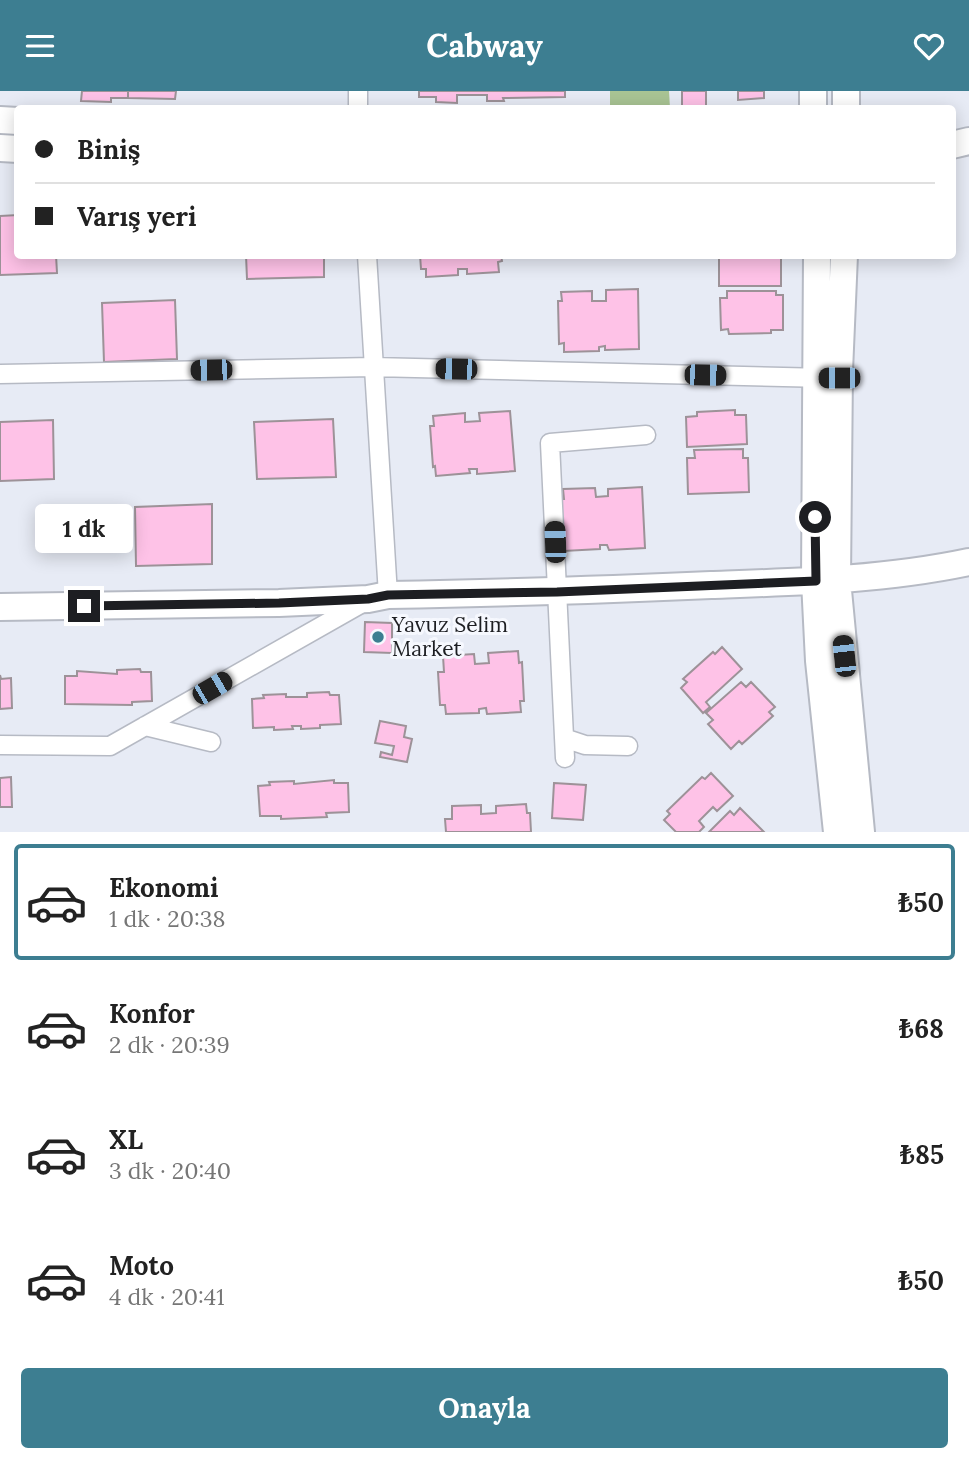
<!DOCTYPE html>
<html lang="tr">
<head>
<meta charset="utf-8">
<style>
	body { margin:0; font-family:Lora,serif; background:#f2f2f2; color:#222; height:100vh; display:flex; flex-direction:column; font-size:26px; white-space:nowrap }
	* { box-sizing:border-box; margin:0 }
	p { font-size:23px; color:#767676 }
	.icon { flex:none; width:38px; height:38px; fill:none; stroke:currentColor; stroke-width:2; stroke-linecap:round; stroke-linejoin:round }
	.map { position:relative; height:741px; overflow:hidden }
	.details { display:flex; flex-direction:column; background:#fff; flex:1 }
	.details>* { flex:none }
	.top-card { position:absolute; left:14px; top:14px; width:942px; height:154px; border-radius:7px; box-shadow:0 4px 18px #0003; display:grid; align-content:center; height:154px; padding:0 21px; background:#fff }
	.end { position:absolute; width:32px; height:32px; margin:-16px; border:9px solid #1d1e22; background:#fff; box-shadow:0 0 0 4px #fff }
	.from { border-radius:50% }
	.bubble { position:absolute; height:49px; border-radius:7px; background:#fff; box-shadow:0 4px 18px #0003; font-size:23px; font-weight:800; line-height:49px; text-align:center }
	.car { position:absolute; width:21px; height:42px; margin:-21px -10px; border-radius:9px; box-shadow:0 0 5px 2px #0007; background:linear-gradient(#222 24%,#8ab4d8 0 40%,#222 0 76%,#8ab4d8 0 86%,#222 0) }
	.top-card b { display:flex; align-items:center; gap:24px; height:66px; font-size:26px }
	.top-card b+b { border-top:2px solid #e0e0e0 }
	.top-card i { width:18px; height:18px; background:#222 }
	ul { padding:12px 0 0; list-style:none }
	li { display:flex; align-items:center; gap:21px; height:116px; margin:0 14px 10px; padding:0 7px; border:4px solid transparent; border-radius:7px }
	li div { flex:1 }
	li b { display:block; font-size:26px }
	li em { font-style:normal; font-weight:800 }
	li.on { border-color:#3d7e91 }
	li>.icon { width:63px; height:63px; stroke-width:1.5 }
	.action { display:flex; gap:14px; margin-top:auto; padding:14px 21px }
	.action a { flex:1; height:80px; border-radius:7px; background:#3d7e91; color:#fff; font-size:28px; font-weight:800; line-height:80px; text-align:center }
	header { display:flex; justify-content:space-between; align-items:center; height:91px; padding:0 21px; background:#3d7e91; color:#fff; font-size:32px; font-weight:800 }
	.map>svg:first-child { display:block }
	.green { fill:#a9c494 }
	.building { fill:#fec2e7; stroke:#9d9298; stroke-width:2 }
	.lines { fill:none; stroke-linecap:round; stroke-linejoin:round }
	.street-casing { stroke:#b6bac4; stroke-width:21 }
	.secondary-casing { stroke:#b6bac4; stroke-width:30 }
	.street { stroke:#fff; stroke-width:18 }
	.secondary { stroke:#fff; stroke-width:26 }
	.route { stroke:#1d1e22; stroke-width:9 }
	.poi-dot { fill:#3d7e91; stroke:#f6f8fe; stroke-width:2.5 }
	.labels { text-anchor:middle; stroke-width:6; stroke-linejoin:round; paint-order:stroke }
	.poi-label { font-size:21px; fill:#1d1e22; stroke:#f6f8fe; text-anchor:start }
</style>
</head>
<body>
<header><svg class="icon" aria-label="menu" viewBox="0 0 24 24"><path d="M4 6h16M4 12h16M4 18h16"/></svg>Cabway<svg class="icon" aria-label="heart" viewBox="0 0 24 24"><path d="M12 20l-8-8c-3-5 5-10 8-4 3-6 11-1 8 4z"/></svg></header>
<div class="map">
<svg width="969" height="741" viewBox="0 0 969 741">
	<rect width="100%" height="100%" fill="#e7ebf5"/>
	<path class="green" d="M610 0H669L670 17H610Z"/>
	<path class="building" d="M82 0H128V7H111V11L81 10Z
		M128 0H176L175 8 128 7Z
		M419 0H565V6L503 7 504 10H487V4H457V12L436 11V6H419Z
		M682 0H706V16H682Z
		M738 0H764V7L738 9Z
		M18 124V164H56L57 182 0 184V125Z
		M246 164H324V186L247 188Z
		M420 164H501L502 170 498 171 499 181 467 183V178H458V184L426 186V178H421Z
		M770 164 781 166V195H719V165Z
		M638 198 639 258 605 259V255L599 256V260L564 261V252L559 253 558 210H562L561 201 592 200V210H606V199Z
		M727 200H776V204H783V239H771V242L729 243 728 238 721 239 720 207H727Z
		M175 209 177 268 104 271 102 212Z
		M735 319V324H746L747 353 687 356 686 326 697 325V321Z
		M510 320 515 380 477 383V378H469L470 382 436 385 435 375 433 376 430 335H434L433 325 465 322V331L480 330 479 322Z
		M333 328 336 386 257 388 254 331Z
		M53 329 54 388 0 390V331Z
		M743 358V367H748L749 401 688 403 687 367H695L694 359Z
		M642 396 645 457 609 459 607 454H600V458L564 460V451H561L559 408H564L563 398 595 397 596 406 608 405V398Z
		M212 413V473L136 475 135 416Z
		M365 531 392 532V562L364 561Z
		M722 556 742 578 706 611 710 616 703 622 681 597 687 591 683 588 713 561 715 563Z
		M518 560 519 572 522 571 524 610H520L521 621 487 623 486 617 479 618V622L446 623 445 614H440L438 581H444L443 565 474 563 475 573 489 572 488 562Z
		M140 578 141 581H151L152 610 132 611V614L65 613V585H77V580L117 583V579Z
		M0 584 1 588 11 587 12 617 0 618Z
		M741 591 746 596 751 591 775 616 769 621 773 625 742 653 739 650 731 658 708 633 713 629 706 622Z
		M329 601 330 604H339L341 633 320 634V637L301 638V635H292L293 638 274 639V636L253 637 252 608 264 607 263 604 286 603V606H307V602Z
		M380 630 406 635 404 646 412 648 407 671 380 666 381 661 392 664 394 655 375 652Z
		M711 682 733 705 717 720 713 716 699 730 704 736 699 741H676L664 729 670 723 667 720 702 686 705 688Z
		M11 686 12 716H0V687Z
		M334 689V692H348L349 721 326 722 327 726 281 728V725H260L258 695 270 694 269 691 294 690V693Z
		M554 692 586 694 583 729 552 727Z
		M526 713 527 722H530L531 741H446L445 728H452V715L481 714V723L496 722V715Z
		M740 717 764 741H709L730 720 734 724Z"/>
	<g class="lines">
		<g class="street-casing">
			<path id="street" d="M358 0V18
				M367 164 388 504
				M0 283 373 276 826 287
				M145 635 211 651
				M564 647 585 654 628 655
				M0 654 110 655 364 511
				M565 667 550 352 646 344"/>
		</g>
		<g class="secondary-casing">
			<path id="secondary" d="M813 0V18
				M846 0V18
				M0 29 18 30
				M952 54 969 50
				M0 57 18 58
				M817 164 815 490 819 570 837 741
				M844 164 839 280 837 489 861 741
				M0 516 279 512 368 508 388 504C495 502 603 499 711 494 797 491 884 489 969 471"/>
		</g>
		<use href="#street" class="street"/>
		<use href="#secondary" class="secondary"/>
	</g>
	<g class="lines">
		<path class="route" d="M84 515 279 512 368 508 388 504 557 501 816 490 815 426"/>
	</g>
	<circle class="poi-dot" cx="378" cy="546" r="7"/>
	<g class="labels">
		<g class="poi-label">
			<text x="392" y="541">Yavuz Selim<tspan x="392" dy="24">Market</tspan></text>
		</g>
	</g>
</svg>
<i class="end from" style="left:815px;top:426px"></i>
<i class="end" style="left:84px;top:515px"></i>
<div class="bubble" style="left:35px;top:413px;width:98px">1 dk</div>
<i class="car" style="left:456px;top:278px;rotate:271deg"></i>
<i class="car" style="left:211px;top:279px;rotate:269deg"></i>
<i class="car" style="left:705px;top:284px;rotate:91deg"></i>
<i class="car" style="left:839px;top:287px;rotate:270deg"></i>
<i class="car" style="left:555px;top:451px;rotate:358deg"></i>
<i class="car" style="left:844px;top:565px;rotate:354deg"></i>
<i class="car" style="left:212px;top:597px;rotate:60deg"></i>
<div class="top-card">
<b><i class="from"></i>Biniş</b>
<b><i></i>Varış yeri</b>
</div>
</div>
<section class="details">
<ul>
<li class="on"><svg class="icon" aria-label="car" viewBox="0 0 24 24"><path d="M5 17H2v-5l4-1 3-4h7l3 4 3 1v5h-3M9 17h6M6 11h13"/><circle cx="7" cy="17" r="2"/><circle cx="17" cy="17" r="2"/></svg><div><b>Ekonomi</b><p>1 dk · 20:38</p></div><em>₺50</em></li>
<li><svg class="icon" aria-label="car" viewBox="0 0 24 24"><path d="M5 17H2v-5l4-1 3-4h7l3 4 3 1v5h-3M9 17h6M6 11h13"/><circle cx="7" cy="17" r="2"/><circle cx="17" cy="17" r="2"/></svg><div><b>Konfor</b><p>2 dk · 20:39</p></div><em>₺68</em></li>
<li><svg class="icon" aria-label="car" viewBox="0 0 24 24"><path d="M5 17H2v-5l4-1 3-4h7l3 4 3 1v5h-3M9 17h6M6 11h13"/><circle cx="7" cy="17" r="2"/><circle cx="17" cy="17" r="2"/></svg><div><b>XL</b><p>3 dk · 20:40</p></div><em>₺85</em></li>
<li><svg class="icon" aria-label="car" viewBox="0 0 24 24"><path d="M5 17H2v-5l4-1 3-4h7l3 4 3 1v5h-3M9 17h6M6 11h13"/><circle cx="7" cy="17" r="2"/><circle cx="17" cy="17" r="2"/></svg><div><b>Moto</b><p>4 dk · 20:41</p></div><em>₺50</em></li>
</ul>
<div class="action"><a>Onayla</a></div>
</section>
</body>
</html>
